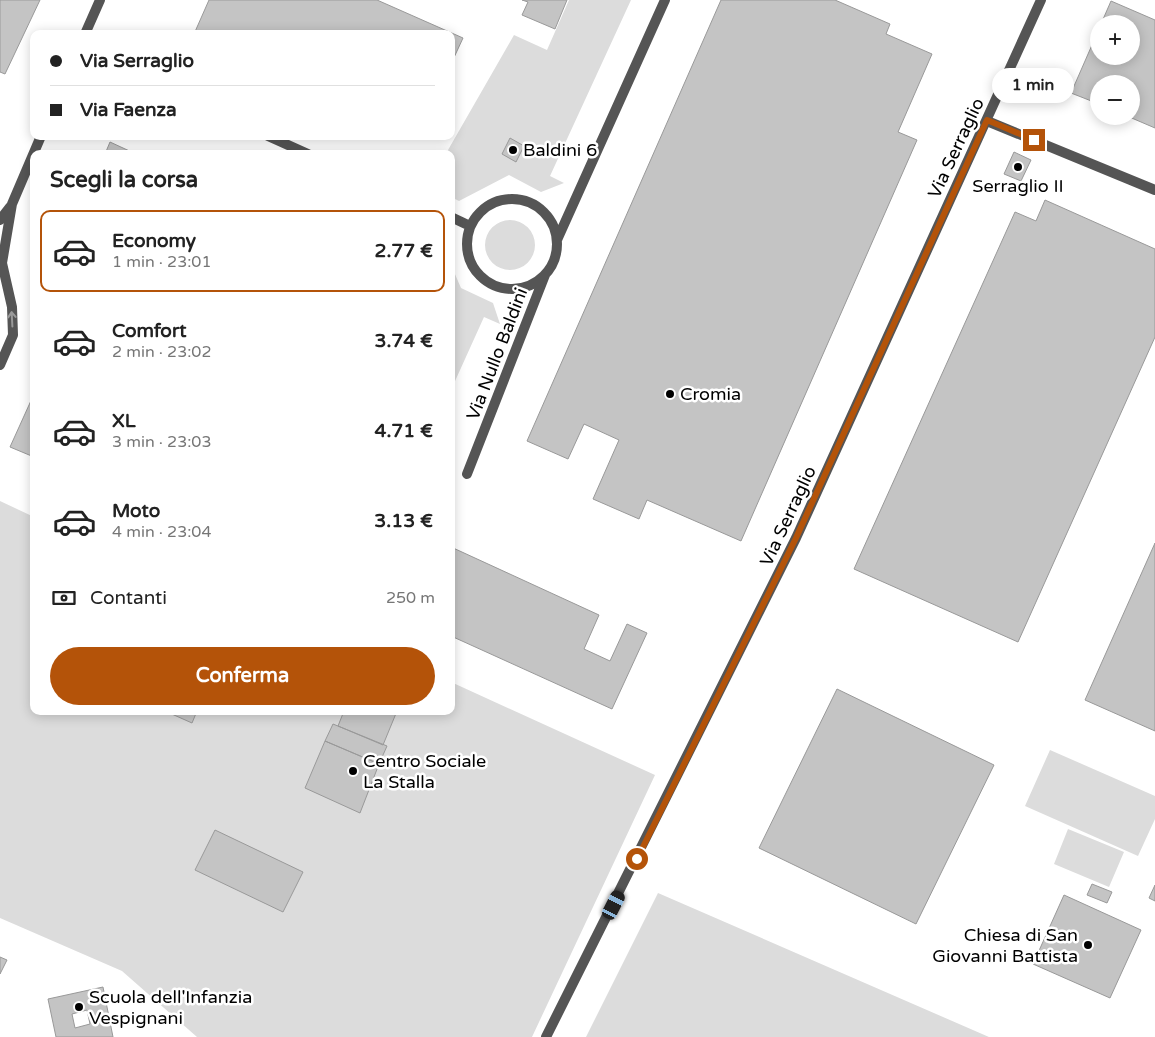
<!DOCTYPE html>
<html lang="it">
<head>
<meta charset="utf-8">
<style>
	body { margin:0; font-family:"Varela Round",sans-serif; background:#f2f2f2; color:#222; height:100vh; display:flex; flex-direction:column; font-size:19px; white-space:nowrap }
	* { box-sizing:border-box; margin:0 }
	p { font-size:16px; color:#767676 }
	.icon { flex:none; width:28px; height:28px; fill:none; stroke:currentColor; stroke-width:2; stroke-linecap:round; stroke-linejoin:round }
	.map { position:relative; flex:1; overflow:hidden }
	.drawer { position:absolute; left:30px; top:150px; width:425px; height:565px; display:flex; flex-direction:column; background:#fff; border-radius:10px; box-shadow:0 2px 12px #0003 }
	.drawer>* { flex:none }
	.hud { position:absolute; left:30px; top:30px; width:425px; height:110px; border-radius:10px; box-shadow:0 2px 12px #0003; display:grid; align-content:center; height:110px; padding:0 20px; background:#fff }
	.fabs { position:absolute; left:1090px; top:15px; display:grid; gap:10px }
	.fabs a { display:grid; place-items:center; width:50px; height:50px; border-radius:50%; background:#fff; box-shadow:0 2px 12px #0003; font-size:25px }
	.end { position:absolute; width:22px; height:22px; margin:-11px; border:6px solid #b45309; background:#fff; box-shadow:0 0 0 2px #fff }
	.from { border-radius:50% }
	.bubble { position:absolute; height:35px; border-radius:18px; background:#fff; box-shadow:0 2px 12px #0003; font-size:16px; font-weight:700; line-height:35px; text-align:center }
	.car { position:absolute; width:15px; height:30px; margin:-15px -8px; border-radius:6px; box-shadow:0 0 4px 1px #0007; background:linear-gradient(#222 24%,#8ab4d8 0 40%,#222 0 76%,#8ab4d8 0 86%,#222 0) }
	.hud b { display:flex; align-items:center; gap:18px; height:48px; font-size:19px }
	.hud b+b { border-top:1px solid #e0e0e0 }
	.hud i { width:12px; height:12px; background:#222 }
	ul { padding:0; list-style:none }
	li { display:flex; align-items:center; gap:15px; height:82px; margin:0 10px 8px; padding:0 10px; border:2px solid transparent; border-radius:10px }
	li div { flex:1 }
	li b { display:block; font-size:19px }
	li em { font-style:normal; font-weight:700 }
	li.on { border-color:#b45309 }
	li>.icon { width:45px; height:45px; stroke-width:1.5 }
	h2 { padding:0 20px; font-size:22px; line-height:60px }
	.pay { display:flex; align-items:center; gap:12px; height:55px; padding:0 20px; font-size:19px }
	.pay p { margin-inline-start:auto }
	.action { display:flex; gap:10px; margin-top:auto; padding:10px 20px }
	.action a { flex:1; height:58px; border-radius:30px; background:#b45309; color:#fff; font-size:20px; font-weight:700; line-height:58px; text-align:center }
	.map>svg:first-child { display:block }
	.green { fill:#dcdcdc }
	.building { fill:#c4c4c4; stroke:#999; fill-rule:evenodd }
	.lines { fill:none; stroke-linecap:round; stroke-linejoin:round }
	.street { stroke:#555; stroke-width:10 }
	.oneway { stroke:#999 }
	.route { stroke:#b45309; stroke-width:6 }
	.poi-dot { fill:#000; stroke:#fff; stroke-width:2 }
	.labels { text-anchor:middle; stroke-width:5; stroke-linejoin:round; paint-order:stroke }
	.street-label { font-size:18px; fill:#000; stroke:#fff }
	.poi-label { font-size:18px; fill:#000; stroke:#fff; text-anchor:start }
</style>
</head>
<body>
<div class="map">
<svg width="1155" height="1037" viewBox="0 0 1155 1037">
	<rect width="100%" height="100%" fill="#fff"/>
	<path class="green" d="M569 0H631L550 176 564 183 541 192 509 175 459 201 451 197V154H448V150L514 35 547 50Z
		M485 245a25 25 0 1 1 50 0a25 25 0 1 1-50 0Z
		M451 265 461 288 493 303 500 324 484 317 451 390Z
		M0 501 34 517V711H451V682L655 775 532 1037H197L122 971 0 918Z
		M1050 750 1155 796V819L1138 856 1025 806Z
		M1068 829 1124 852 1109 887 1054 864Z
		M658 893 989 1037H586Z"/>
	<path class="building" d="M0 0H40L5 74 0 72Z
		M209 0H377L463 38 451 64V34H194Z
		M522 0H567L555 29 522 15 528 2Z
		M721 0H835L890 24 886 34 932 54 898 132 917 140 741 541 647 500 639 519 593 499 619 440 584 424 568 459 527 441Z
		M1111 1 1155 20V128L1127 116H1131V84H1099V104L1071 93 1099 29V56H1131V24H1101Z
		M510 138 524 146 516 162 502 154Z
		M110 142 136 154H105Z
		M1014 152 1031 160 1021 181 1004 174Z
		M1045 200 1155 249V337L1018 642 854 569 1015 212 1036 221Z
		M34 394V457L10 447Z
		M1155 543V731L1085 700Z
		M451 547 599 615 584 649 610 661 627 624 647 633 612 709 451 636Z
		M837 689 994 765 916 924 759 848Z
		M165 711H197L192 723Z
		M344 711H397L383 745 338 726Z
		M333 724 387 746 379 764 325 741Z
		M325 741 379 764 360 813 305 788Z
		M215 830 303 872 283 912 195 870Z
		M1092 884 1112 892 1107 903 1087 895Z
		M1155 885V901L1149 898Z
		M1064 895 1141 930 1110 998 1033 964Z
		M0 957 7 960 0 974Z
		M103 987 113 1037H56L48 999ZM87 1010 90 1024 75 1028 72 1014Z"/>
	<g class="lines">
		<path class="street" d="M85 34 100 0
			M987 121 1155 190
			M268 136 308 154
			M467 244a45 45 0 1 1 90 0a45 45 0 1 1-90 0Z
			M451 217 470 226
			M0 220 10 207
			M557 240 665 0
			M0 365 13 335 12 307 2 263 12 204 41 136
			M467 474 545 275
			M546 1037 796 538 1041 0"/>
	</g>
	<defs><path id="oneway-shaft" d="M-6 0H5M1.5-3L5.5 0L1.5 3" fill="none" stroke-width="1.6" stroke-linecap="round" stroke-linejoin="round" transform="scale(1.25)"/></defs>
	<use class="oneway" href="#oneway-shaft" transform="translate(12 319) rotate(-93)"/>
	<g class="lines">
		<path class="route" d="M637 859 796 538 987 120 1034 140"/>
	</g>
	<g class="poi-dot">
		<circle cx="513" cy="150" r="5"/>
		<circle cx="1018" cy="167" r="5"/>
		<circle cx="670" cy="394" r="5"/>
		<circle cx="353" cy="771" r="5"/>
		<circle cx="1088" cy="945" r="5"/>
		<circle cx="79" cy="1007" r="5"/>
	</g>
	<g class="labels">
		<g class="street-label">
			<text transform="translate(956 148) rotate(-65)" y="6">Via Serraglio</text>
			<text transform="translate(497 354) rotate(-69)" y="6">Via Nullo Baldini</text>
			<text transform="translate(788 516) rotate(-65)" y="6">Via Serraglio</text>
		</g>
		<g class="poi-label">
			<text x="523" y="156">Baldini 6</text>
			<text x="1018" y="192" text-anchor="middle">Serraglio II</text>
			<text x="680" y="400">Cromia</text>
			<text x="363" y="767">Centro Sociale<tspan x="363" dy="21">La Stalla</tspan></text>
			<text x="1078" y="941" text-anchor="end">Chiesa di San<tspan x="1078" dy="21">Giovanni Battista</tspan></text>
			<text x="89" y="1003">Scuola dell'Infanzia<tspan x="89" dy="21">Vespignani</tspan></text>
		</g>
	</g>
</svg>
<div class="fabs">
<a>+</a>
<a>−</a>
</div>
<i class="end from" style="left:637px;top:859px"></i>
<i class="end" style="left:1034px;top:140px"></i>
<div class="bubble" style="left:992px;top:68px;width:82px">1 min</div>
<i class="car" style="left:614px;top:905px;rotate:27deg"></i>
<div class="hud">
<b><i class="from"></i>Via Serraglio</b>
<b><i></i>Via Faenza</b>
</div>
<section class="drawer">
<h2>Scegli la corsa</h2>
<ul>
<li class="on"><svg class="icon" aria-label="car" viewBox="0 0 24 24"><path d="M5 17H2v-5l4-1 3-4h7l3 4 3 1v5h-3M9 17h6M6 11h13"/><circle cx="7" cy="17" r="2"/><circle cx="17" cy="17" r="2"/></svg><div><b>Economy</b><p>1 min · 23:01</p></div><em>2.77 €</em></li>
<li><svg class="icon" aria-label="car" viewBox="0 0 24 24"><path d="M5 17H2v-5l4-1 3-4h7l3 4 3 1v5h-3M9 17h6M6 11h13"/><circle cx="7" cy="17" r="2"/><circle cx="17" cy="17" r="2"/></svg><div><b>Comfort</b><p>2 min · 23:02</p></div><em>3.74 €</em></li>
<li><svg class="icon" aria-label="car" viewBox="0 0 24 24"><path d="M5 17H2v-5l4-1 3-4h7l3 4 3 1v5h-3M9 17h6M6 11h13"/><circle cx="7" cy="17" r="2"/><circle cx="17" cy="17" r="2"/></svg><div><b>XL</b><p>3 min · 23:03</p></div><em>4.71 €</em></li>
<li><svg class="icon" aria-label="car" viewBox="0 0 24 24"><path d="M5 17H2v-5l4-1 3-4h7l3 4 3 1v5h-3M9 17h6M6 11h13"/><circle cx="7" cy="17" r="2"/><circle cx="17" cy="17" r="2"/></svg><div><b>Moto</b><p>4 min · 23:04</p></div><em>3.13 €</em></li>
</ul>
<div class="pay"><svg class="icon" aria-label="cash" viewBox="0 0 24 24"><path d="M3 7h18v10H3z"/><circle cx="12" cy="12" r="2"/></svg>Contanti<p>250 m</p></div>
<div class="action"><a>Conferma</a></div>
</section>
</div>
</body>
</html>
